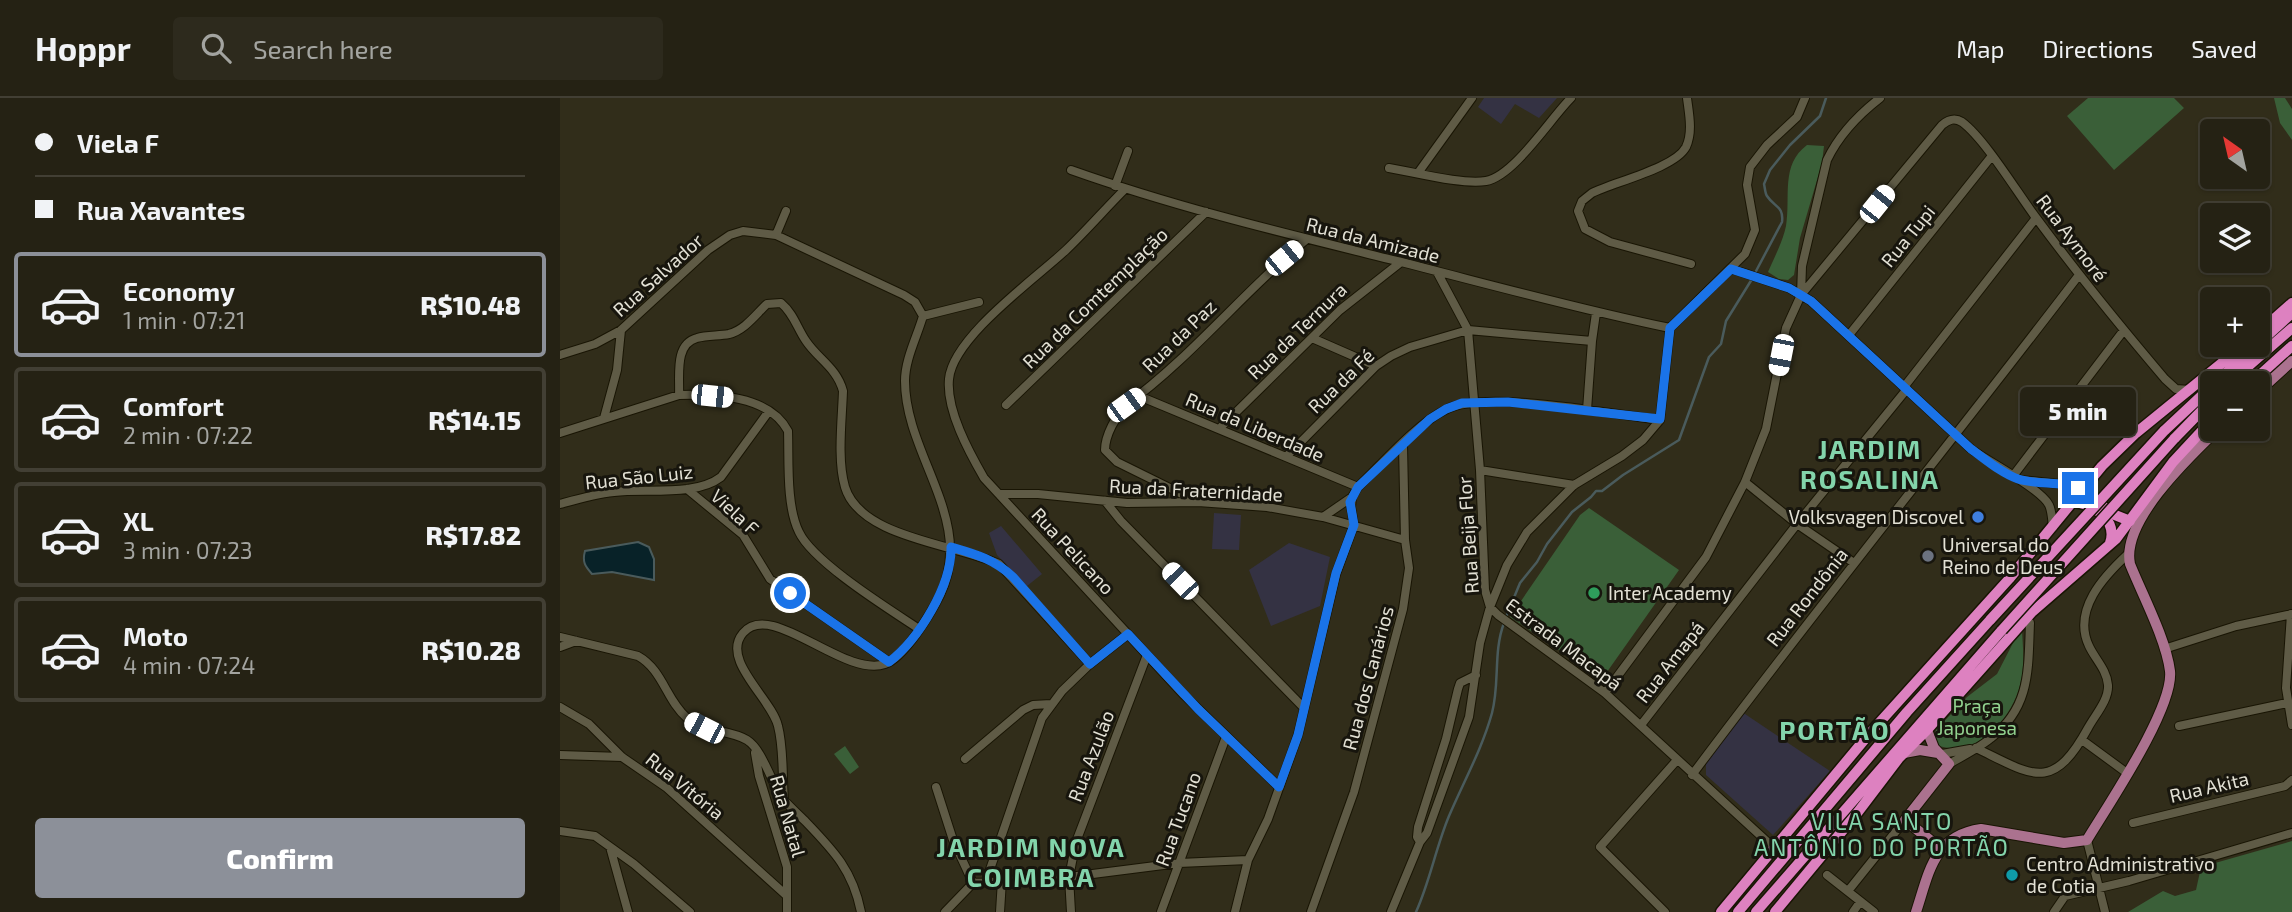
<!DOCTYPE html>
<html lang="en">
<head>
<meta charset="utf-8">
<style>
	body { margin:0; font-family:"Exo 2",sans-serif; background:#2d2a1d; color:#f1f3f6; height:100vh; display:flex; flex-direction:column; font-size:26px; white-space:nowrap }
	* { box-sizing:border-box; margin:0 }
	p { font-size:23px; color:#a3a4a0 }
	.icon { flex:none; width:38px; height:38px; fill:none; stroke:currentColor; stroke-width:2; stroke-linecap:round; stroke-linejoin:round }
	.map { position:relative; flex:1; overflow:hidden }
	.drawer { display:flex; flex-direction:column; background:#252214; width:560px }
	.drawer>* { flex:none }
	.top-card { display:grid; align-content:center; height:154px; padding:0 35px; background:#252214 }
	.needle { width:46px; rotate:326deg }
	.controls { position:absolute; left:1640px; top:21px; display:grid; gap:14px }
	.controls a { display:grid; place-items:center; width:70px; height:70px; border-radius:7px; background:#252214; box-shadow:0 2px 5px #0004,0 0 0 2px #423f34; font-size:35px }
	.end { position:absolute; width:32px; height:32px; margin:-16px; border:9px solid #1a73e8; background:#fff; box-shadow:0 0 0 4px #fff }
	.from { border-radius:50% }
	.bubble { position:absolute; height:49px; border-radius:7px; background:#252214; box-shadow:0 2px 5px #0004,0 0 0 2px #423f34; font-size:23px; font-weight:800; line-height:49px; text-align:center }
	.car { position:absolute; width:21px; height:42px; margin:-21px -10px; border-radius:9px; box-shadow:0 0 5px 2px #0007; background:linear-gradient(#fff 24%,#345 0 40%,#fff 0 76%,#345 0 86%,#fff 0) }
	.top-card b { display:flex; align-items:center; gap:24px; height:66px; font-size:26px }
	.top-card b+b { border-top:2px solid #423f34 }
	.top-card i { width:18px; height:18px; background:#f1f3f6 }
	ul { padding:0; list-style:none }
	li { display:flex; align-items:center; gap:21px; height:105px; margin:0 14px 10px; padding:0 21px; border:4px solid #423f34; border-radius:7px }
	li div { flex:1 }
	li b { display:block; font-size:26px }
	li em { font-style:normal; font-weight:800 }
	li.selected { border-color:#8c9099 }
	li>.icon { width:63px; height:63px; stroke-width:1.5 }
	.button { display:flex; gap:14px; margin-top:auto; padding:14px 35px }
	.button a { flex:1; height:80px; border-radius:7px; background:#8c9099; color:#fff; font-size:28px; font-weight:800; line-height:80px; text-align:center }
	header { display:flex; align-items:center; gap:42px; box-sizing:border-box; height:98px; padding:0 35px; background:#252214; border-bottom:2px solid #423f34 }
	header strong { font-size:33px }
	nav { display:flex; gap:38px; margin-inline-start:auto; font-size:24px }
	.search { width:490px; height:63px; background:#2d2a1d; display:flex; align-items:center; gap:18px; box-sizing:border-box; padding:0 24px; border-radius:7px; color:#a3a4a0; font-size:26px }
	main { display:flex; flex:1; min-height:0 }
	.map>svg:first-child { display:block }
	.education { fill:#343243 }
	.green { fill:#3a5f38 }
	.water { fill:#082228; stroke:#4a5b5c; stroke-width:2 }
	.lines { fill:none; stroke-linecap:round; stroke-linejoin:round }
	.stream { stroke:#4a5b5c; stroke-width:2.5 }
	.minor-casing { stroke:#191504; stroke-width:10 }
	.major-casing { stroke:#191504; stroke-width:12 }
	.highway-casing { stroke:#191504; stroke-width:13 }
	.minor { stroke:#5f5b46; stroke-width:8 }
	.major { stroke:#ab728f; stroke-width:10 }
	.highway { stroke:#dd81c0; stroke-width:10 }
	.highway-bridge-casing { stroke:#191504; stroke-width:13; stroke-linecap:butt }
	.highway-bridge { stroke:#dd81c0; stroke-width:10 }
	.route { stroke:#1a73e8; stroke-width:9 }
	.shop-dot { fill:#3f7fe0; stroke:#17150d; stroke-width:2.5 }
	.worship-dot { fill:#6b7280; stroke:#17150d; stroke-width:2.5 }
	.leisure-dot { fill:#2e9e5b; stroke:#17150d; stroke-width:2.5 }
	.culture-dot { fill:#0f9aa8; stroke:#17150d; stroke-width:2.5 }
	.labels { text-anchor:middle; stroke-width:6; stroke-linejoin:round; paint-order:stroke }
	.street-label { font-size:19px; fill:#e3e1d5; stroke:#17150d }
	.poi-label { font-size:19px; fill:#e3e1d5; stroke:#17150d; text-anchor:start }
	.park-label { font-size:19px; fill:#92d28f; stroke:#17150d }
	.quarter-label { font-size:23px; letter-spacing:2px; fill:#83d4ab; stroke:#17150d }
	.district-label { font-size:26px; font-weight:bold; letter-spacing:2px; fill:#83d4ab; stroke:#17150d }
</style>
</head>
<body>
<header>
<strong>Hoppr</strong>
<div class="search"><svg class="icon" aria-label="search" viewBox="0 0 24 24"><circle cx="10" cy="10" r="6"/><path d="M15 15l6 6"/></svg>Search here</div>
<nav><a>Map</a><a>Directions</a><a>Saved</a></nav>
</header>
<main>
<section class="drawer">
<div class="top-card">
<b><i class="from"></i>Viela F</b>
<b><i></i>Rua Xavantes</b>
</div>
<ul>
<li class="selected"><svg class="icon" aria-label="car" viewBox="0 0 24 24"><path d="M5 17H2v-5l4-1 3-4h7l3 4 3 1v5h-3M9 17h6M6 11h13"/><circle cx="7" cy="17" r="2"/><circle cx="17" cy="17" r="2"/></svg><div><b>Economy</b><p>1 min · 07:21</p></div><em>R$10.48</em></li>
<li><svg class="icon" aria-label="car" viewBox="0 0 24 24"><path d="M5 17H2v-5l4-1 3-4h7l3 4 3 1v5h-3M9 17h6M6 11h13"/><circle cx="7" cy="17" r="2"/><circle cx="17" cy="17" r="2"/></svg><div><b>Comfort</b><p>2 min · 07:22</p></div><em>R$14.15</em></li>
<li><svg class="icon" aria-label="car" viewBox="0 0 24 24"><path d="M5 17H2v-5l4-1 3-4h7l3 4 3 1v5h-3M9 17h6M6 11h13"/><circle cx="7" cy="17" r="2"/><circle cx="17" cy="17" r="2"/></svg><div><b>XL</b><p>3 min · 07:23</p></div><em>R$17.82</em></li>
<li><svg class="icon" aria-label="car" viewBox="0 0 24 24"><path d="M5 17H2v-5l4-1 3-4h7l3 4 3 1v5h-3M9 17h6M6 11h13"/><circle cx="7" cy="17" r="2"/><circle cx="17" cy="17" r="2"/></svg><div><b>Moto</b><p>4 min · 07:24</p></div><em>R$10.28</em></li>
</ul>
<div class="button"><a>Confirm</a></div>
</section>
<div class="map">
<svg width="1732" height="814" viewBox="0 0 1732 814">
	<rect width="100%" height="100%" fill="#312d1a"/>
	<path class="education" d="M924 0H997L979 20 955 6 941 26 918 9Z
		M654 415 681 417 679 452 652 451Z
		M441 428 482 476 467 488 437 457 429 435Z
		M729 445 770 459 760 508 711 528 689 472Z
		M1182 614 1270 673 1213 737 1146 677V665Z"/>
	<path class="green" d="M1528 0H1614L1624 10 1554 72 1507 18Z
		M1714 0H1725L1732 11V42L1720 25Z
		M1247 47 1264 48 1262 65 1240 140 1234 177 1228 182 1219 181 1208 174C1214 160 1223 143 1226 128 1231 99 1220 67 1247 47Z
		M1029 410 1119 472 1042 581 950 519 1020 417Z
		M1462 532C1463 551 1465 569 1460 587 1452 621 1415 662 1377 647L1373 640 1376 632 1407 599 1437 576 1454 543Z
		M285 648 299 669 290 676 274 656Z
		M1732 743V814H1568L1603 793 1615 798 1636 792 1641 769Z"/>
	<path class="water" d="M78 444 89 449 94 461V482L52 474 32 476C25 468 22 464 25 453Z"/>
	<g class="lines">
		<path class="stream" d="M1195 175 1222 124C1224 108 1214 109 1207 98 1205 95 1205 90 1204 86L1210 72 1230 47 1260 18 1266 0
			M946 519 960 485 977 464 987 446 1012 414 1031 399 1036 393H1042L1063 377 1119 342 1149 259 1161 246 1166 223 1192 181
			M856 814C870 783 876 749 889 718 904 683 922 651 932 615 940 585 933 554 944 525"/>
		<g class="minor-casing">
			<path id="minor" d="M1127 0C1129 16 1133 34 1126 49 1115 70 1054 84 1032 95L1022 103 1018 113 1025 131 1050 144 1131 166
				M829 70C854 74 902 87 926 83 954 78 990 21 1011 0
				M511 72C618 110 728 136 837 163 928 186 1018 211 1110 230
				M858 75 912 0
				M555 88 568 53
				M565 91C545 111 526 133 506 152 475 181 393 239 389 281 386 312 409 354 424 380L624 597 719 689
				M216 137 226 113
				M1172 171 1229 190 1251 203 1411 351C1429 364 1481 391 1489 407 1492 413 1492 422 1493 429
				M877 174 908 232 920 372 925 492 930 509 938 517 1045 595 1214 750
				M1241 197 1382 27C1388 22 1394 19 1402 24 1424 40 1457 94 1474 117 1516 174 1560 228 1605 281L1616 291 1630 292
				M363 218 419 204
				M1289 237 1431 59
				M752 240 816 268
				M0 257 35 246 61 232 148 152 170 137 183 133 216 137 344 197 355 204 363 218
				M1344 289 1476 120
				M119 297C120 278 114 246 137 240 147 237 159 238 169 236 185 232 196 216 207 206L221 205C234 216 237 230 246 243 258 261 277 270 283 293 282 322 277 362 285 389 300 440 396 446 439 466L530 566
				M579 298 798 389
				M446 307 646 114
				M1027 312 1032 243 1036 215
				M44 320 57 272 61 232
				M660 330 780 212 841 164
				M0 335 119 297C155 296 209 297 228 333 229 362 226 408 239 434 253 464 329 511 359 531
				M727 358 816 268 831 258 850 249 908 232 1032 243
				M920 372 1014 387
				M1453 378 1564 232
				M1461 382 1509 387 1521 392
				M1185 384 1237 426 1294 465
				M127 391 183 437 210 481 329 564
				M439 396H478L567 405 638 404 707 409 763 419 792 399 798 389C822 366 857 325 887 311 926 292 1052 316 1100 322
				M545 403 561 423 744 610
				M636 403 557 364 545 352C545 337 556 318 566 307 632 259 684 193 747 141
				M0 406C18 401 35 396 54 394 86 390 135 399 161 379L209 313
				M763 419 845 442
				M1731 516 1726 590 1732 627
				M0 539 78 558C103 572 106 602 127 620 144 635 169 631 187 642 203 652 211 685 223 701 230 709 239 717 246 724 274 753 293 773 301 814
				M0 549 16 543
				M1604 551 1676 528 1732 516
				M1045 595 1146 459 1185 384 1206 331 1226 230 1241 197 1242 168 1267 62C1279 37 1298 17 1320 0
				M0 609 29 626 62 659 107 690 226 797
				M1081 627 1237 426 1347 291
				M1619 628 1727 605
				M1522 642 1567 675
				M1416 650C1472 677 1492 696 1528 630 1535 617 1549 602 1548 587 1547 572 1535 561 1529 548 1512 512 1544 478 1568 456
				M195 655 199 678 227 769V814
				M1382 656 1410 651
				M0 657 62 659
				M405 661 463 612 473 607 491 606
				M1389 666C1403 658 1419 650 1431 640 1471 609 1468 571 1470 525
				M1132 677C1258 508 1391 345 1519 177
				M376 689 393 742 413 785
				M224 702C222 678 224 651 218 628 212 601 160 562 183 535 211 501 283 580 325 566 344 560 371 515 380 497 416 423 345 357 345 283 345 261 357 239 363 218
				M1573 725 1725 688 1732 682
				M0 733 35 738 74 766 130 814
				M1527 742 1545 814
				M860 744 857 739 858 729 886 641 898 591 900 585 916 577
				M50 749 68 814
				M1267 777 1314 814
				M426 783 482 620 502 593 530 566 568 536
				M1288 793 1345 722
				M385 814 413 785 509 779 619 765 688 762
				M440 814 442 782
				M511 814 509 779 516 744 587 557
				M601 814 666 639
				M675 814 688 762 708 721 738 637 776 476 794 427 791 409 792 399
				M751 814 794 694 843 511 849 470 845 442 843 347
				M831 814 860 744 867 735 909 619 920 545 930 509 947 467 967 434 1014 387 1062 358 1083 342 1100 322 1110 230 1185 156 1195 132 1187 87 1190 69 1207 47 1237 19 1245 0
				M1105 814 1040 749 1117 662
				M1293 814 1300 804
				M1494 814 1505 798 1569 783 1732 735"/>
		</g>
		<g class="major-casing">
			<path id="major" d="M1698 294 1732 263
				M1367 632 1374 650 1389 666 1345 722 1380 750
				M1344 655 1360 652 1378 655
				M1356 814C1369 775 1373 738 1421 731L1504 745 1527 742C1548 707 1614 610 1610 573 1606 541 1582 496 1570 466 1561 423 1629 359 1658 331"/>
		</g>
		<g class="highway-casing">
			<path id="highway" d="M1698 235 1732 205
				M1655 285 1732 215
				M1669 285 1732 230
				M1691 285 1732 248
				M1604 333 1652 288
				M1614 341 1652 302
				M1521 392 1555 417 1570 423
				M1512 404C1533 405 1558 422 1550 445
				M1161 814 1310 635 1449 481 1542 368 1576 335 1684 247
				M1178 814 1347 614 1431 521
				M1196 814 1442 532
				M1215 814 1298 714 1339 660 1367 632 1472 514 1556 441 1613 364 1652 322"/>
		</g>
		<use href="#minor" class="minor"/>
		<use href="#major" class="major"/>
		<use href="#highway" class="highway"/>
		<g class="highway-bridge-casing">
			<path id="highway-bridge" d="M1431 521 1604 333
				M1442 532 1614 341"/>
		</g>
		<use href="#highway-bridge" class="highway-bridge"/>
	</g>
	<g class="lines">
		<path class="route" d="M230 495 329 564C359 541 392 487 391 449 415 456 434 461 453 479L530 566 568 536 638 611 719 689 738 637 776 475 794 427 790 404 798 389 870 321 886 311 902 305 948 304 1100 321 1110 230 1171 171 1229 190 1251 203 1411 351C1425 361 1441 375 1458 381 1477 387 1499 383 1518 390"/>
	</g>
	<circle class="shop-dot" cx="1418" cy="419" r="7"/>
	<circle class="worship-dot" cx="1368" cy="458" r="7"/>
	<circle class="leisure-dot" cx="1034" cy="495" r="7"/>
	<circle class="culture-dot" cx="1452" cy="777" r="7"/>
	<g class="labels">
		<g class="street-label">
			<text transform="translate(1348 138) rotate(-51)" y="7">Rua Tupi</text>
			<text transform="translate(1512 140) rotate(53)" y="7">Rua Aymoré</text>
			<text transform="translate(813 142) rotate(14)" y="7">Rua da Amizade</text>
			<text transform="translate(98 177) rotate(-42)" y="7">Rua Salvador</text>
			<text transform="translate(535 200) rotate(-44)" y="7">Rua da Comtemplação</text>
			<text transform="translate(737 233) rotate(-44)" y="7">Rua da Ternura</text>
			<text transform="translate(619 238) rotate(-44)" y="7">Rua da Paz</text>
			<text transform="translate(781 283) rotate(-44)" y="7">Rua da Fé</text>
			<text transform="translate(695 329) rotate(23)" y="7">Rua da Liberdade</text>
			<text transform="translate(79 379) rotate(-6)" y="7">Rua São Luiz</text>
			<text transform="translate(636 392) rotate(3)" y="7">Rua da Fraternidade</text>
			<text transform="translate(175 414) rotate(43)" y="7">Viela F</text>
			<text transform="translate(908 437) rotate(-94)" y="7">Rua Beija Flor</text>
			<text transform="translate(513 453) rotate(47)" y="7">Rua Pelicano</text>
			<text transform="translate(1247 499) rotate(-52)" y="7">Rua Rondônia</text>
			<text transform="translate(1004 546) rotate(37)" y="7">Estrada Macapá</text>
			<text transform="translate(1110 564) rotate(-52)" y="7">Rua Amapá</text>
			<text transform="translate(808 580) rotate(-75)" y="7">Rua dos Canários</text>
			<text transform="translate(531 658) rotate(-69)" y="7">Rua Azulão</text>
			<text transform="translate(125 688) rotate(39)" y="7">Rua Vitória</text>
			<text transform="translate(1649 689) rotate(-13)" y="7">Rua Akita</text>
			<text transform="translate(228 718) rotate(74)" y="7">Rua Natal</text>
			<text transform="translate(618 721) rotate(-70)" y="7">Rua Tucano</text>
		</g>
		<g class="poi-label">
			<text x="1404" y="426" text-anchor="end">Volksvagen Discovel</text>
			<text x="1382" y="454">Universal do<tspan x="1382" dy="22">Reino de Deus</tspan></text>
			<text x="1048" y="502">Inter Academy</text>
			<text x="1466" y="773">Centro Administrativo<tspan x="1466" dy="22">de Cotia</tspan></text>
		</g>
		<g class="park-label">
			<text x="1417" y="615">Praça<tspan x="1417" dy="22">Japonesa</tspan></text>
		</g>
		<g class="quarter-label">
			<text x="1322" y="732">VILA SANTO<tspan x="1322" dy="26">ANTÔNIO DO PORTÃO</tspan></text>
		</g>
		<g class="district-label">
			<text x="1310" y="361">JARDIM<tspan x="1310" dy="30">ROSALINA</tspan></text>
			<text x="1275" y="642">PORTÃO</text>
			<text x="471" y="759">JARDIM NOVA<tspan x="471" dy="30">COIMBRA</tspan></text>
		</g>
	</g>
</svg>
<div class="controls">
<a><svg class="needle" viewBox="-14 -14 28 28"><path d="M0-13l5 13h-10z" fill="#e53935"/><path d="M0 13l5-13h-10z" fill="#a3a4a0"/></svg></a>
<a><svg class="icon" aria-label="layers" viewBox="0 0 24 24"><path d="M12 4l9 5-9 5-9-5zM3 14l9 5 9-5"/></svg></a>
<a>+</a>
<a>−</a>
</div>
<i class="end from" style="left:230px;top:495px"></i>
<i class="end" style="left:1518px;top:390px"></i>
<div class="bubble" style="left:1460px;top:289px;width:116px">5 min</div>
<i class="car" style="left:1317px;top:106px;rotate:39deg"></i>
<i class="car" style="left:724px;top:160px;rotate:51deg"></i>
<i class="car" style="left:1221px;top:257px;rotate:191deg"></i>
<i class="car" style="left:152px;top:298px;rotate:96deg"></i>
<i class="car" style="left:566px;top:307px;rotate:54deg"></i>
<i class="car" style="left:620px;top:483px;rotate:316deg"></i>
<i class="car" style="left:144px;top:630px;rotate:297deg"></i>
</div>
</main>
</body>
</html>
